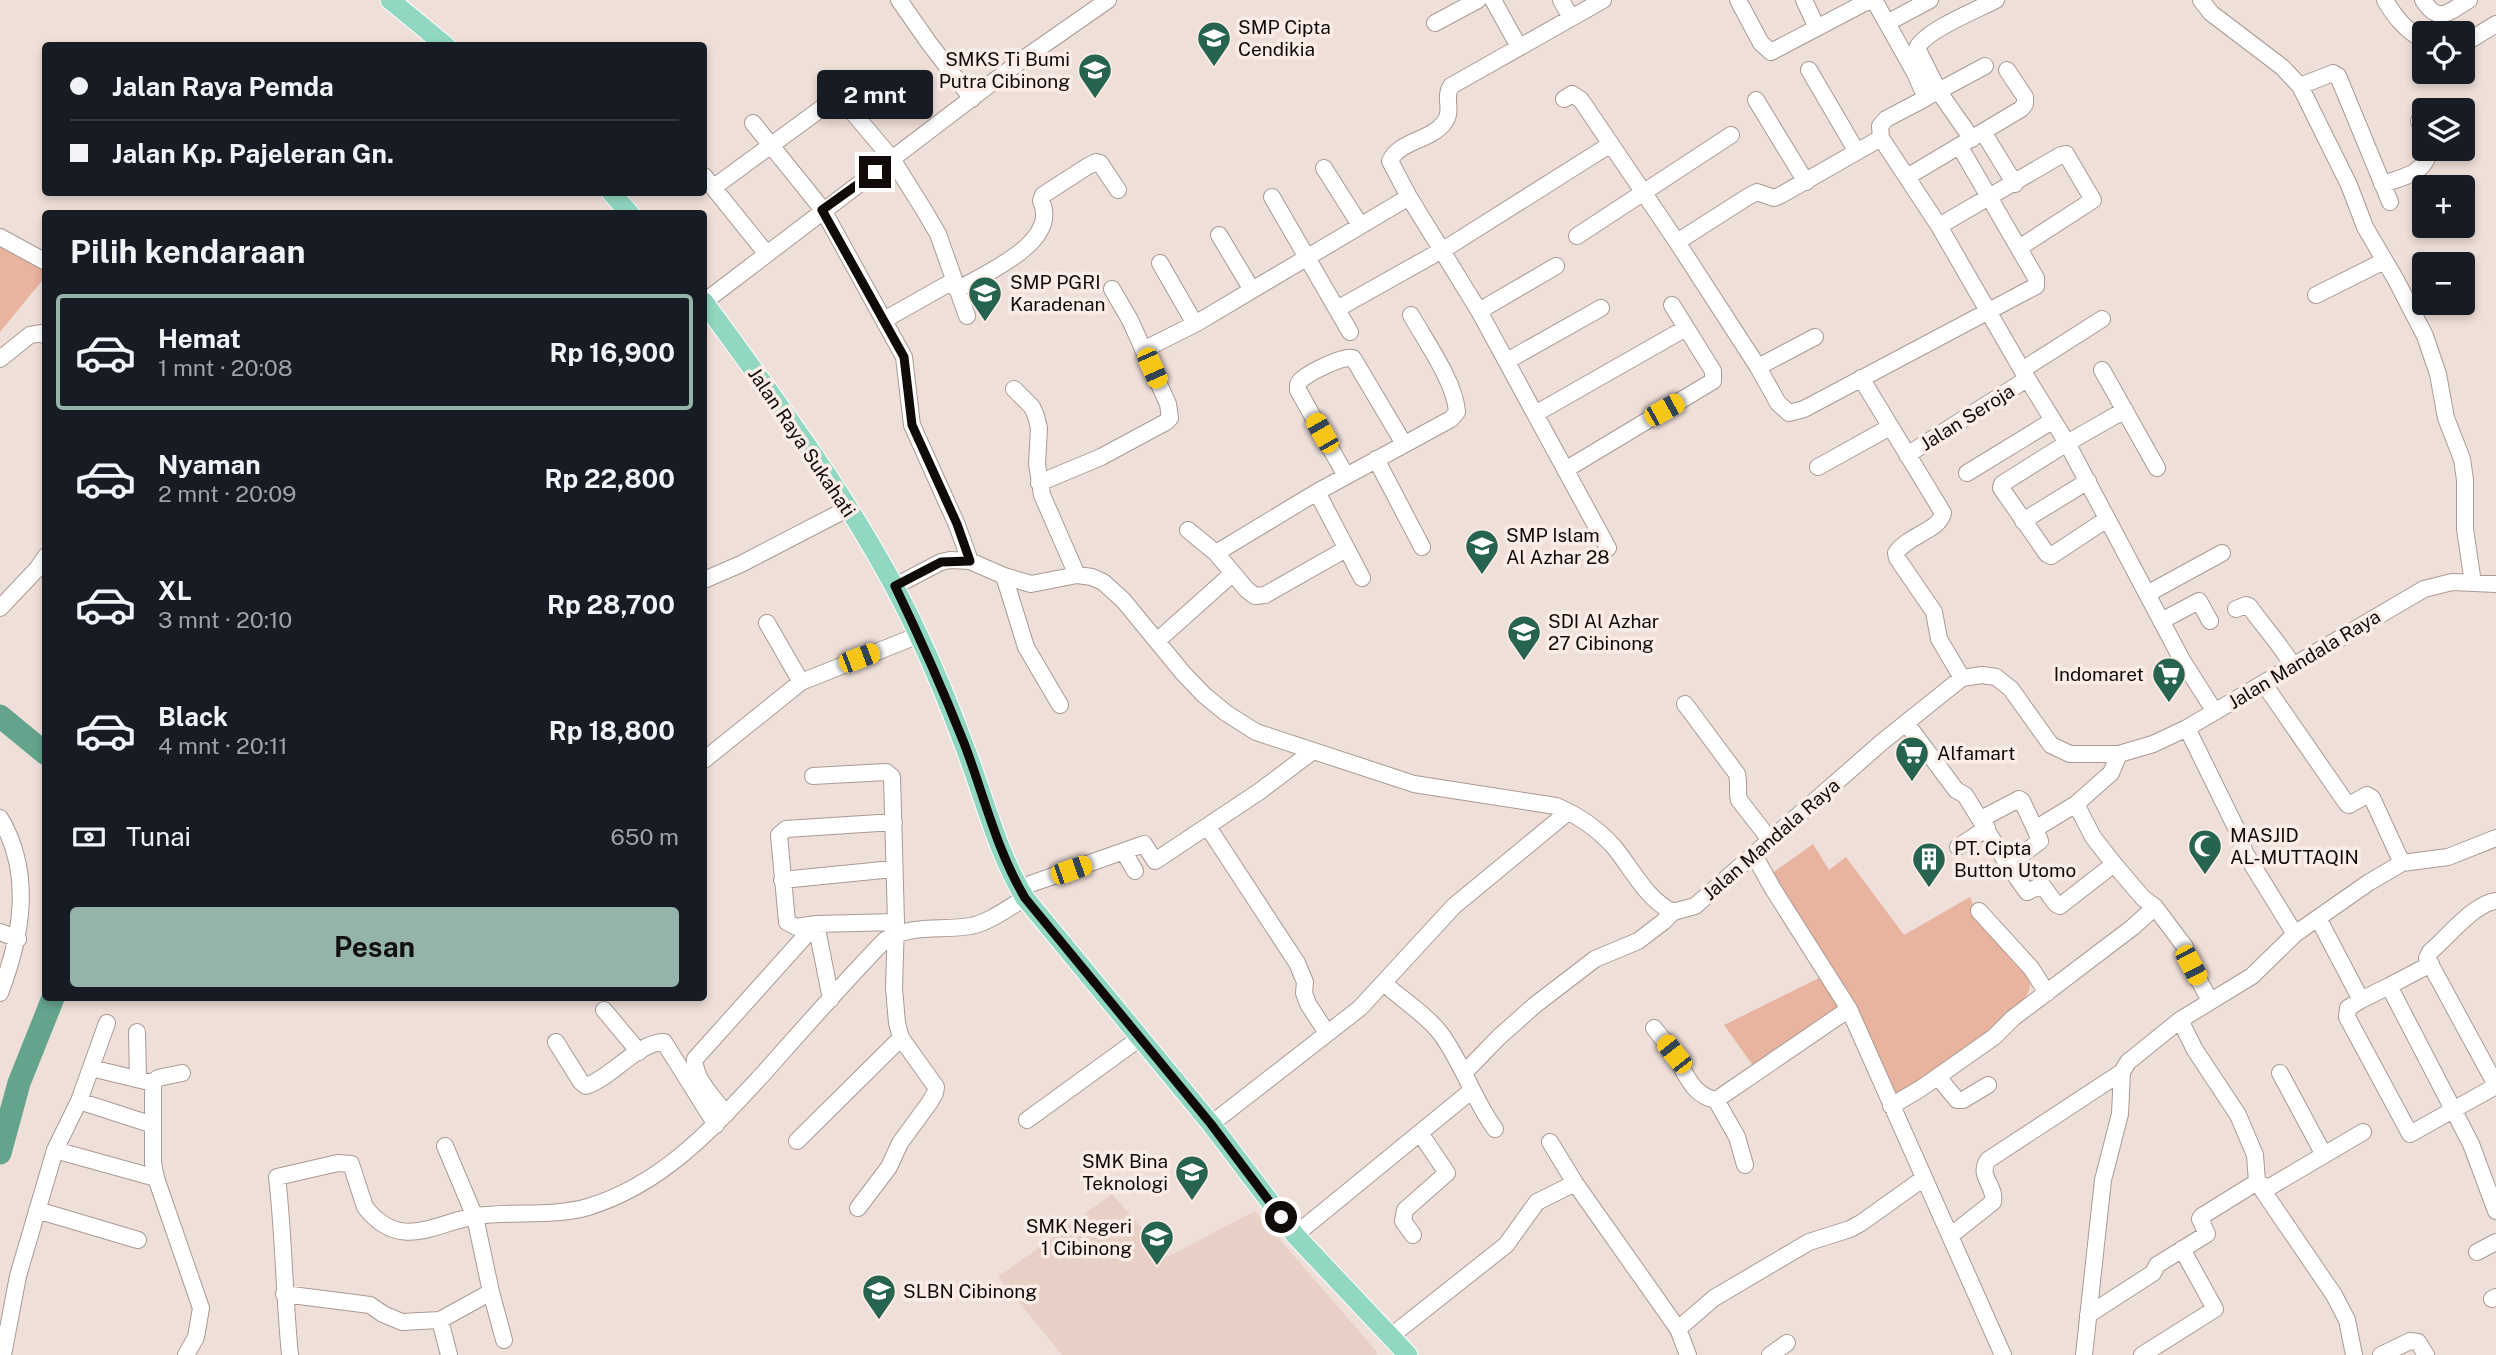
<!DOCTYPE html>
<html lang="id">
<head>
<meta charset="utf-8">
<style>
	body { margin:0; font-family:"Public Sans",sans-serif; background:#242831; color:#f1f3f6; height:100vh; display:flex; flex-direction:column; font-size:26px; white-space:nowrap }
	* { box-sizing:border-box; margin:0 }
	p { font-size:23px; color:#9ea1a6 }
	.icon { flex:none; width:38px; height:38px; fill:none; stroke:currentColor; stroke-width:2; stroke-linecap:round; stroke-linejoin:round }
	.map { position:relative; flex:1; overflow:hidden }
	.side { position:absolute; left:42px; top:210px; width:665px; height:791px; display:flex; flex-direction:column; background:#171b24; border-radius:7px; box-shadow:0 4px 10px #0003 }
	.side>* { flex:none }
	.hud { position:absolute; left:42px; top:42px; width:665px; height:154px; border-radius:7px; box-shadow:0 4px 10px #0003; display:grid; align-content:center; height:154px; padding:0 28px; background:#171b24 }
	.tools { position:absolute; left:2412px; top:21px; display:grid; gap:14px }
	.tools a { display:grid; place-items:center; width:63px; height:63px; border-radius:7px; background:#171b24; box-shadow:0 4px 10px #0003; font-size:35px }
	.end { position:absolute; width:32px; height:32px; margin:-16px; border:9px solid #100b09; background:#fff; box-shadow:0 0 0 4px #fff }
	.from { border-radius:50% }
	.bubble { position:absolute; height:49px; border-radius:7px; background:#171b24; box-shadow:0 4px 10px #0003; font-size:23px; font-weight:700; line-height:49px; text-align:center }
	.car { position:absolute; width:21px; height:42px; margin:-21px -10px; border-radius:9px; box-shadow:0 0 5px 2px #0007; background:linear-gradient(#f5c518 24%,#345 0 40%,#f5c518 0 76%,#345 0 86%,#f5c518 0) }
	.hud b { display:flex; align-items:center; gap:24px; height:66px; font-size:26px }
	.hud b+b { border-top:2px solid #363941 }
	.hud i { width:18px; height:18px; background:#f1f3f6 }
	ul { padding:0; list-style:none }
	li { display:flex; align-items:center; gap:21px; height:116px; margin:0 14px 10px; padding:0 14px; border:4px solid transparent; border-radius:7px }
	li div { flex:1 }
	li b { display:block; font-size:26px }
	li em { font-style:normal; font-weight:700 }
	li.on { border-color:#96b3ab }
	li>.icon { width:63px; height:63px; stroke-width:1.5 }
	h2 { padding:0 28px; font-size:32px; line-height:84px }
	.pay { display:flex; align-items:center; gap:18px; height:77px; padding:0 28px; font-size:26px }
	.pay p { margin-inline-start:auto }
	.cta { display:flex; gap:14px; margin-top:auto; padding:14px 28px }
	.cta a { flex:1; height:80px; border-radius:7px; background:#96b3ab; color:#111; font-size:28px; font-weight:700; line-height:80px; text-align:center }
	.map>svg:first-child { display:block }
	.built { fill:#e8d0c7 }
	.green { fill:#e8b39f }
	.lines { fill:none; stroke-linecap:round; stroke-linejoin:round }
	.river { stroke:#64a48d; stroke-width:23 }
	.minor-casing { stroke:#a99a94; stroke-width:18 }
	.major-casing { stroke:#fff; stroke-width:21 }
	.minor { stroke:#fff; stroke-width:16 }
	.major { stroke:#91d7c2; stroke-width:19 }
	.route { stroke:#100b09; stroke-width:9 }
	.labels { text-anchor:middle; stroke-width:7; stroke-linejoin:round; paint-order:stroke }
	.poi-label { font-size:19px; fill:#100b09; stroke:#fcece6; text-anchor:start }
	.street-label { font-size:19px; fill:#100b09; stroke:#fcece6 }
</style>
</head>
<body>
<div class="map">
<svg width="2496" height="1355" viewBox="0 0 2496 1355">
	<rect width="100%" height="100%" fill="#efdfd9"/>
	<path class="built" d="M1112 1194 1167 1257 1255 1211 1378 1353 1376 1355H1062L998 1277Z"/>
	<path class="green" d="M0 244 46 266 45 277 0 332Z
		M1813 844 1829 870 1846 857 1904 935 1970 897 1978 918 2027 976C2028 979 2030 983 2030 986 2027 1017 1920 1081 1893 1098L1771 874Z
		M1823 976 1845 1009 1754 1067 1724 1025Z"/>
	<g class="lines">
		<path class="river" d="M0 716 46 754
			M0 1153 19 1083 53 998"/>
		<g class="minor-casing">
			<path id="minor" d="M899 0 929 43 972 99
				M1493 0 1519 47
				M1561 0 1571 18
				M1738 0 1761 43 1771 52 1870 0
				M1804 0 1817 28
				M1874 0 1915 73 1926 98 1886 119 1880 126 1881 138 1939 226 2022 370 2067 443 2182 660 2215 712
				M2201 0 2211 13 2282 67 2300 86 2349 185 2365 227 2396 280 2425 336 2438 374 2446 418 2462 459 2465 480V529L2473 583
				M2385 0C2395 18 2406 30 2424 41
				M2423 0C2439 25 2448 12 2469 0
				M1435 23 1478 0
				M1887 23 1930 0
				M2462 45 2496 24
				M1809 70 1857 152
				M2300 86 2333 73 2338 76 2390 202
				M1931 95 1985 66
				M1564 99 1572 94 1581 100 1677 242 1758 367 1778 403 1789 413 1804 409 2036 286V278L1960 147
				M1756 100 1806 182
				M2419 121 2424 132
				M753 123 823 210 904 357 912 425 957 525 970 561
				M1983 132 2015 184
				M1972 139 1939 92 1917 48C1926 30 1977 10 1996 0
				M1324 168 1360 225
				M704 176 766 253
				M1907 177 2021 109 2025 104V97L2007 70
				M2382 184C2402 178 2427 173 2429 149
				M714 187 822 108 832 102 840 101 850 109 892 159 924 210 938 234 967 316
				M1272 197 1350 332
				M1409 197 1479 311 1608 548
				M1939 226 2061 155 2066 154 2093 200 2019 248
				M1219 235 1252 290
				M1577 236 1731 135
				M0 237 46 262
				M1677 242 1749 196 1757 192 1774 198 1781 195 1881 138
				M1160 263 1195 324
				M957 290C984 274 1061 242 1041 201L1043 195 1088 166 1096 162 1100 163 1118 190
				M2316 295 2384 261
				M704 302 1022 60 1108 0
				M1337 309 1451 245 1611 144
				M1479 311 1556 266
				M884 320 953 281
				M1143 350 1195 324 1409 197 1390 161C1400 140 1430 141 1444 123 1454 110 1443 98 1451 86L1603 0
				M0 359 30 335 42 333 46 336
				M1507 361 1601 308
				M1758 367 1815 337
				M2022 370 2102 319
				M2102 370 2157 468
				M1861 378 1943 513C1939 531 1908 535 1896 553L1897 558 1934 612 1939 639 1962 678
				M1014 389 1032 407 1036 416 1039 428 1037 464 1042 495 1077 575
				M1535 414 1686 328
				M1907 455 2027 379
				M1376 459 1422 547
				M1818 467 1890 427
				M1565 470 1713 381V371L1672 305
				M1967 473 2052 421
				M1346 476 1298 390C1298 385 1297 384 1301 380 1310 372 1342 356 1353 358L1404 444
				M1039 483 1101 457 1166 422 1170 418 1168 404 1130 320 1112 289
				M1317 492 1362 578
				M2107 519 2051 556 2047 554 2001 488 2002 484 2067 443 2125 410
				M2023 521 2088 481
				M1188 530 1216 553 1247 590 1255 596 1265 595 1346 549
				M1216 553 1317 492 1451 419 1457 412C1455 382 1426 342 1411 315
				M1004 576 1026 647 1060 705
				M704 580 741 564 849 508
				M895 586 941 562 950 560 970 561 1004 576 1031 584 1077 575 1092 577 1103 582 1123 600 1183 673 1204 695 1226 713 1256 732 1414 784 1556 806C1580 816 1597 828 1614 847 1633 870 1646 899 1673 912L1695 906 1882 742 1962 678 1982 675 1996 677 2011 689 2051 745 2070 754H2119L2153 744 2187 728 2424 589 2452 582 2496 584
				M2147 594 2222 553
				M0 608 37 569 46 556
				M2236 609 2246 605 2249 606C2264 627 2280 644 2293 666
				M2161 621 2199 601 2210 621
				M767 623 801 682
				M1157 641 1232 574
				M2264 684 2347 804 2349 805 2367 795 2372 798 2402 863
				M1685 704 1737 774C1739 783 1737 792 1739 800L1771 841
				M1906 723 1956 790 1965 795 2008 865 2040 841 2035 829 2076 804 2093 837 2114 864 2060 906 2056 904 2042 885 2027 892 2008 865
				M2187 728 2238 832 2245 853 2295 934
				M704 760 801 682 919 635
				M813 776 886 772 892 777 896 922 894 988 897 1023 901 1038 936 1087 935 1093 930 1102 900 1143 889 1167 858 1208
				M2076 804 2111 773 2119 754
				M0 818C33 873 22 936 0 993
				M1981 819 2019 799 2022 801 2035 829
				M1208 827 1297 963 1305 982 1304 993 1308 1004 1327 1033
				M1958 847 1987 828
				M1124 852 1135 871
				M1754 855 1773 889 1849 1009 2003 1355
				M2114 864 2143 898 2155 907 2185 947 2191 965 2210 1001
				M782 880 893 869
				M1019 888 1144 844 1155 861 1260 791 1313 751
				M2496 901C2473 904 2448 937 2430 952L2427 958 2496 1085
				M1979 911 2031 968 2047 993
				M2318 918 2361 1000 2389 986 2471 1144 2496 1211
				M0 932 18 939
				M1384 983C1402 1000 1426 1014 1441 1034 1463 1064 1473 1099 1495 1129
				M2389 986 2431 964
				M831 999 816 924 796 927 787 922 779 835 786 829 894 822
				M2361 1000 2348 1008 2347 1017 2410 1134 2496 1086
				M604 1010 639 1052
				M2180 1020 2195 1050 2238 1115 2255 1155 2257 1182 2334 1295 2347 1320 2354 1355
				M1654 1028C1661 1037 1669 1046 1675 1056 1686 1074 1693 1096 1716 1100L1849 1009
				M137 1032 138 1079
				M556 1042 581 1082 586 1086C611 1078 638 1042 664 1042L716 1125
				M91 1068 153 1083
				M182 1073 158 1078 153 1083V1163L156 1178 201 1308 196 1337 186 1355
				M1464 1073 1499 1037 1535 1005 1595 959 1638 941 1663 922 1673 912
				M2280 1073 2324 1155
				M1938 1077 1957 1100H1963L1988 1085
				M1716 1100 1737 1137 1745 1165
				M79 1101 107 1023
				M1891 1106 1920 1089 1994 1037 2013 1018 2133 927 2155 907
				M726 1114C715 1099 693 1078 695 1059L816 924 896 922
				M1027 1120 1140 1038
				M1211 1124 1360 1008 1454 906 1568 812
				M797 1141 901 1038
				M1550 1142 1575 1183
				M445 1146 475 1217 491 1292 504 1340
				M55 1150 156 1178
				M37 1210 138 1240
				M1295 1235 1471 1091
				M1413 1235 1403 1221 1405 1210 1447 1173 1420 1133
				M1950 1236 1993 1202C1996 1185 1977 1176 1988 1160L2122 1072
				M2477 1252 2496 1242
				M284 1294 370 1305 383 1314 402 1322 440 1320
				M2492 1299 2496 1297
				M2088 1315 2153 1273 2157 1265 2207 1234 2200 1219 2202 1216 2257 1182 2268 1188 2363 1132
				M1678 1329 1714 1298 1809 1242 1850 1229 1861 1223 1924 1178
				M1391 1336 1506 1245 1537 1202 1575 1183 1678 1329 1688 1355
				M3 1355 18 1276 55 1150 79 1101 153 1125
				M290 1355C284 1295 284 1236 277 1177L338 1163 351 1164 365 1207C401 1253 435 1222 477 1216 513 1211 553 1217 588 1207 663 1184 712 1129 763 1074 803 1029 843 983 885 940 911 924 942 931 971 926 990 922 1008 908 1025 898
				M449 1355 440 1320 491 1292
				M1770 1355 1787 1343
				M2084 1355 2103 1180 2120 1114 2122 1072 2128 1062 2180 1020 2252 976 2295 934 2368 883 2402 863 2448 857 2496 838
				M2142 1355 2215 1309 2182 1249
				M2381 1355 2410 1341 2418 1342 2426 1355"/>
		</g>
		<g class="major-casing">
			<path id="major" d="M390 0 446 46
				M611 192 630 214
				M704 302C779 405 863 516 917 632 934 668 950 707 964 745 984 796 996 850 1025 898L1211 1124 1295 1235 1408 1355"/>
		</g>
		<use href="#minor" class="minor"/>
		<use href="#major" class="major"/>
	</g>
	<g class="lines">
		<path class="route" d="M875 172 822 210 904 357 912 425 957 524 970 561 941 562 895 586C920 638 943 690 964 743 984 795 996 849 1025 898L1211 1124 1281 1217"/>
	</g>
	<defs>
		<g id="school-pin" transform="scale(1.75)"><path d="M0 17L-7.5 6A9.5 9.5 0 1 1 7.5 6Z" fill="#266450" stroke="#fcece6"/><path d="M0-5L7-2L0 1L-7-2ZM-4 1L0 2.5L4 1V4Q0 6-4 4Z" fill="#fff"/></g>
		<g id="supermarket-pin" transform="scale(1.75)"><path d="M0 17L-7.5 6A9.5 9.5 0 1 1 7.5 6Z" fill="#266450" stroke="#fcece6"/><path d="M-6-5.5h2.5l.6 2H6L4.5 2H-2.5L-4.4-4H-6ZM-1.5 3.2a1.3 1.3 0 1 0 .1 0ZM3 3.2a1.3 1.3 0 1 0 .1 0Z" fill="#fff"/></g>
		<g id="mosque-pin" transform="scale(1.75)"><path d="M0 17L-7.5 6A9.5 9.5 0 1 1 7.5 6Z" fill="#266450" stroke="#fcece6"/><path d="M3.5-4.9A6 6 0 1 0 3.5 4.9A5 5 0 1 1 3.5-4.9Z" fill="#fff"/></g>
		<g id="building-pin" transform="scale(1.75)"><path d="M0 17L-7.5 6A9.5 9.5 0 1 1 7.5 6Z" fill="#266450" stroke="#fcece6"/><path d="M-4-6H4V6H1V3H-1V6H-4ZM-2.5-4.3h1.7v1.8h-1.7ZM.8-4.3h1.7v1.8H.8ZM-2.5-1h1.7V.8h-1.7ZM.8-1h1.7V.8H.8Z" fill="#fff"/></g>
	</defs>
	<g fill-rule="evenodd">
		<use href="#school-pin" x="1214" y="38"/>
		<use href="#school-pin" x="1095" y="70"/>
		<use href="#school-pin" x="985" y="293"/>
		<use href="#school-pin" x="1482" y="546"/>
		<use href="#school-pin" x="1524" y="632"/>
		<use href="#supermarket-pin" x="2169" y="674"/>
		<use href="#supermarket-pin" x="1912" y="753"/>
		<use href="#mosque-pin" x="2205" y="846"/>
		<use href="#building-pin" x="1929" y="859"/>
		<use href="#school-pin" x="1192" y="1172"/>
		<use href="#school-pin" x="1157" y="1237"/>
		<use href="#school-pin" x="879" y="1291"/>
	</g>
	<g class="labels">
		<g class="poi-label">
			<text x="1238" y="34">SMP Cipta<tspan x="1238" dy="22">Cendikia</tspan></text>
			<text x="1070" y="66" text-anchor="end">SMKS Ti Bumi<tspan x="1070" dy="22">Putra Cibinong</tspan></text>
			<text x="1010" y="289">SMP PGRI<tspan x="1010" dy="22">Karadenan</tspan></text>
			<text x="1506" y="542">SMP Islam<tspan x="1506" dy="22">Al Azhar 28</tspan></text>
			<text x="1548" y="628">SDI Al Azhar<tspan x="1548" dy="22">27 Cibinong</tspan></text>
			<text x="2144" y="681" text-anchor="end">Indomaret</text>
			<text x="1937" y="760">Alfamart</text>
			<text x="2230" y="842">MASJID<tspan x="2230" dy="22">AL-MUTTAQIN</tspan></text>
			<text x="1954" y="855">PT. Cipta<tspan x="1954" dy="22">Button Utomo</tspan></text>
			<text x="1168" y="1168" text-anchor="end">SMK Bina<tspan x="1168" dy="22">Teknologi</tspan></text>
			<text x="1132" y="1233" text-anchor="end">SMK Negeri<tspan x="1132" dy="22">1 Cibinong</tspan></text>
			<text x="903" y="1298">SLBN Cibinong</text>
		</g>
		<g class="street-label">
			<text transform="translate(1967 417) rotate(-32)" y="7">Jalan Seroja</text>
			<text transform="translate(802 442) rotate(56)" y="7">Jalan Raya Sukahati</text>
			<text transform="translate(2304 659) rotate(-31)" y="7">Jalan Mandala Raya</text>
			<text transform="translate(1771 839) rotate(-41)" y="7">Jalan Mandala Raya</text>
		</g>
	</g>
</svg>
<div class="tools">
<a><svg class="icon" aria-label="locate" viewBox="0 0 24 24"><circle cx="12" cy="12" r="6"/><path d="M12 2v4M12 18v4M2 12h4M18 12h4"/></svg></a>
<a><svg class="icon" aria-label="layers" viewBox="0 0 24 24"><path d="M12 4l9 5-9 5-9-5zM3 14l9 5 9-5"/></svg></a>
<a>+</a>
<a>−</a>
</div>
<i class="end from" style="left:1281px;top:1217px"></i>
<i class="end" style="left:875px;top:172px"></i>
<div class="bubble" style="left:817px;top:70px;width:116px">2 mnt</div>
<i class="car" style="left:1152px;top:368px;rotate:156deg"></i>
<i class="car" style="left:1664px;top:410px;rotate:61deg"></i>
<i class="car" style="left:1322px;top:433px;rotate:330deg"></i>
<i class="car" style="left:859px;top:658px;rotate:69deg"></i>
<i class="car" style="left:1071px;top:870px;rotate:71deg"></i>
<i class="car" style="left:2191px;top:965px;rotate:152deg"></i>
<i class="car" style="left:1674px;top:1054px;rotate:322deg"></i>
<div class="hud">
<b><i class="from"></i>Jalan Raya Pemda</b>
<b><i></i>Jalan Kp. Pajeleran Gn.</b>
</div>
<section class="side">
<h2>Pilih kendaraan</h2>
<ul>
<li class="on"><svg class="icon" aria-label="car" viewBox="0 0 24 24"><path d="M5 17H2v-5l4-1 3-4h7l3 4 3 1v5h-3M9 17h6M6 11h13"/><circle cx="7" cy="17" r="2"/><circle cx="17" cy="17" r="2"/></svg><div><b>Hemat</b><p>1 mnt · 20:08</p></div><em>Rp 16,900</em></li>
<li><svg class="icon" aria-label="car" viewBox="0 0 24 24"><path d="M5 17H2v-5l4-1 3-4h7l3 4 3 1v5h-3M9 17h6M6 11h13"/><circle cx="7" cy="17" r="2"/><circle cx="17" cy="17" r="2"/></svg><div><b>Nyaman</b><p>2 mnt · 20:09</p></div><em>Rp 22,800</em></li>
<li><svg class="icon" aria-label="car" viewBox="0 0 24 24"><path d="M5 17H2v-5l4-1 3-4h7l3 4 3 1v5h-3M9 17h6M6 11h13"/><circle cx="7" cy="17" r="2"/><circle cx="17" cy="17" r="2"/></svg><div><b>XL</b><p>3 mnt · 20:10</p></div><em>Rp 28,700</em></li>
<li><svg class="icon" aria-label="car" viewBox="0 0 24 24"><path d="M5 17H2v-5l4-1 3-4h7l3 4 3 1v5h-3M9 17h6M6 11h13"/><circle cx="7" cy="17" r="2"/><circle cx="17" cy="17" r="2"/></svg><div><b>Black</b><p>4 mnt · 20:11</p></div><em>Rp 18,800</em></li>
</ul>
<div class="pay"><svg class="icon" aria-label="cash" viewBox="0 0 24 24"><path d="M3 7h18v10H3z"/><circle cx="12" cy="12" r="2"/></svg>Tunai<p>650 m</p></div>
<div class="cta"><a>Pesan</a></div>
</section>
</div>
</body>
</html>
